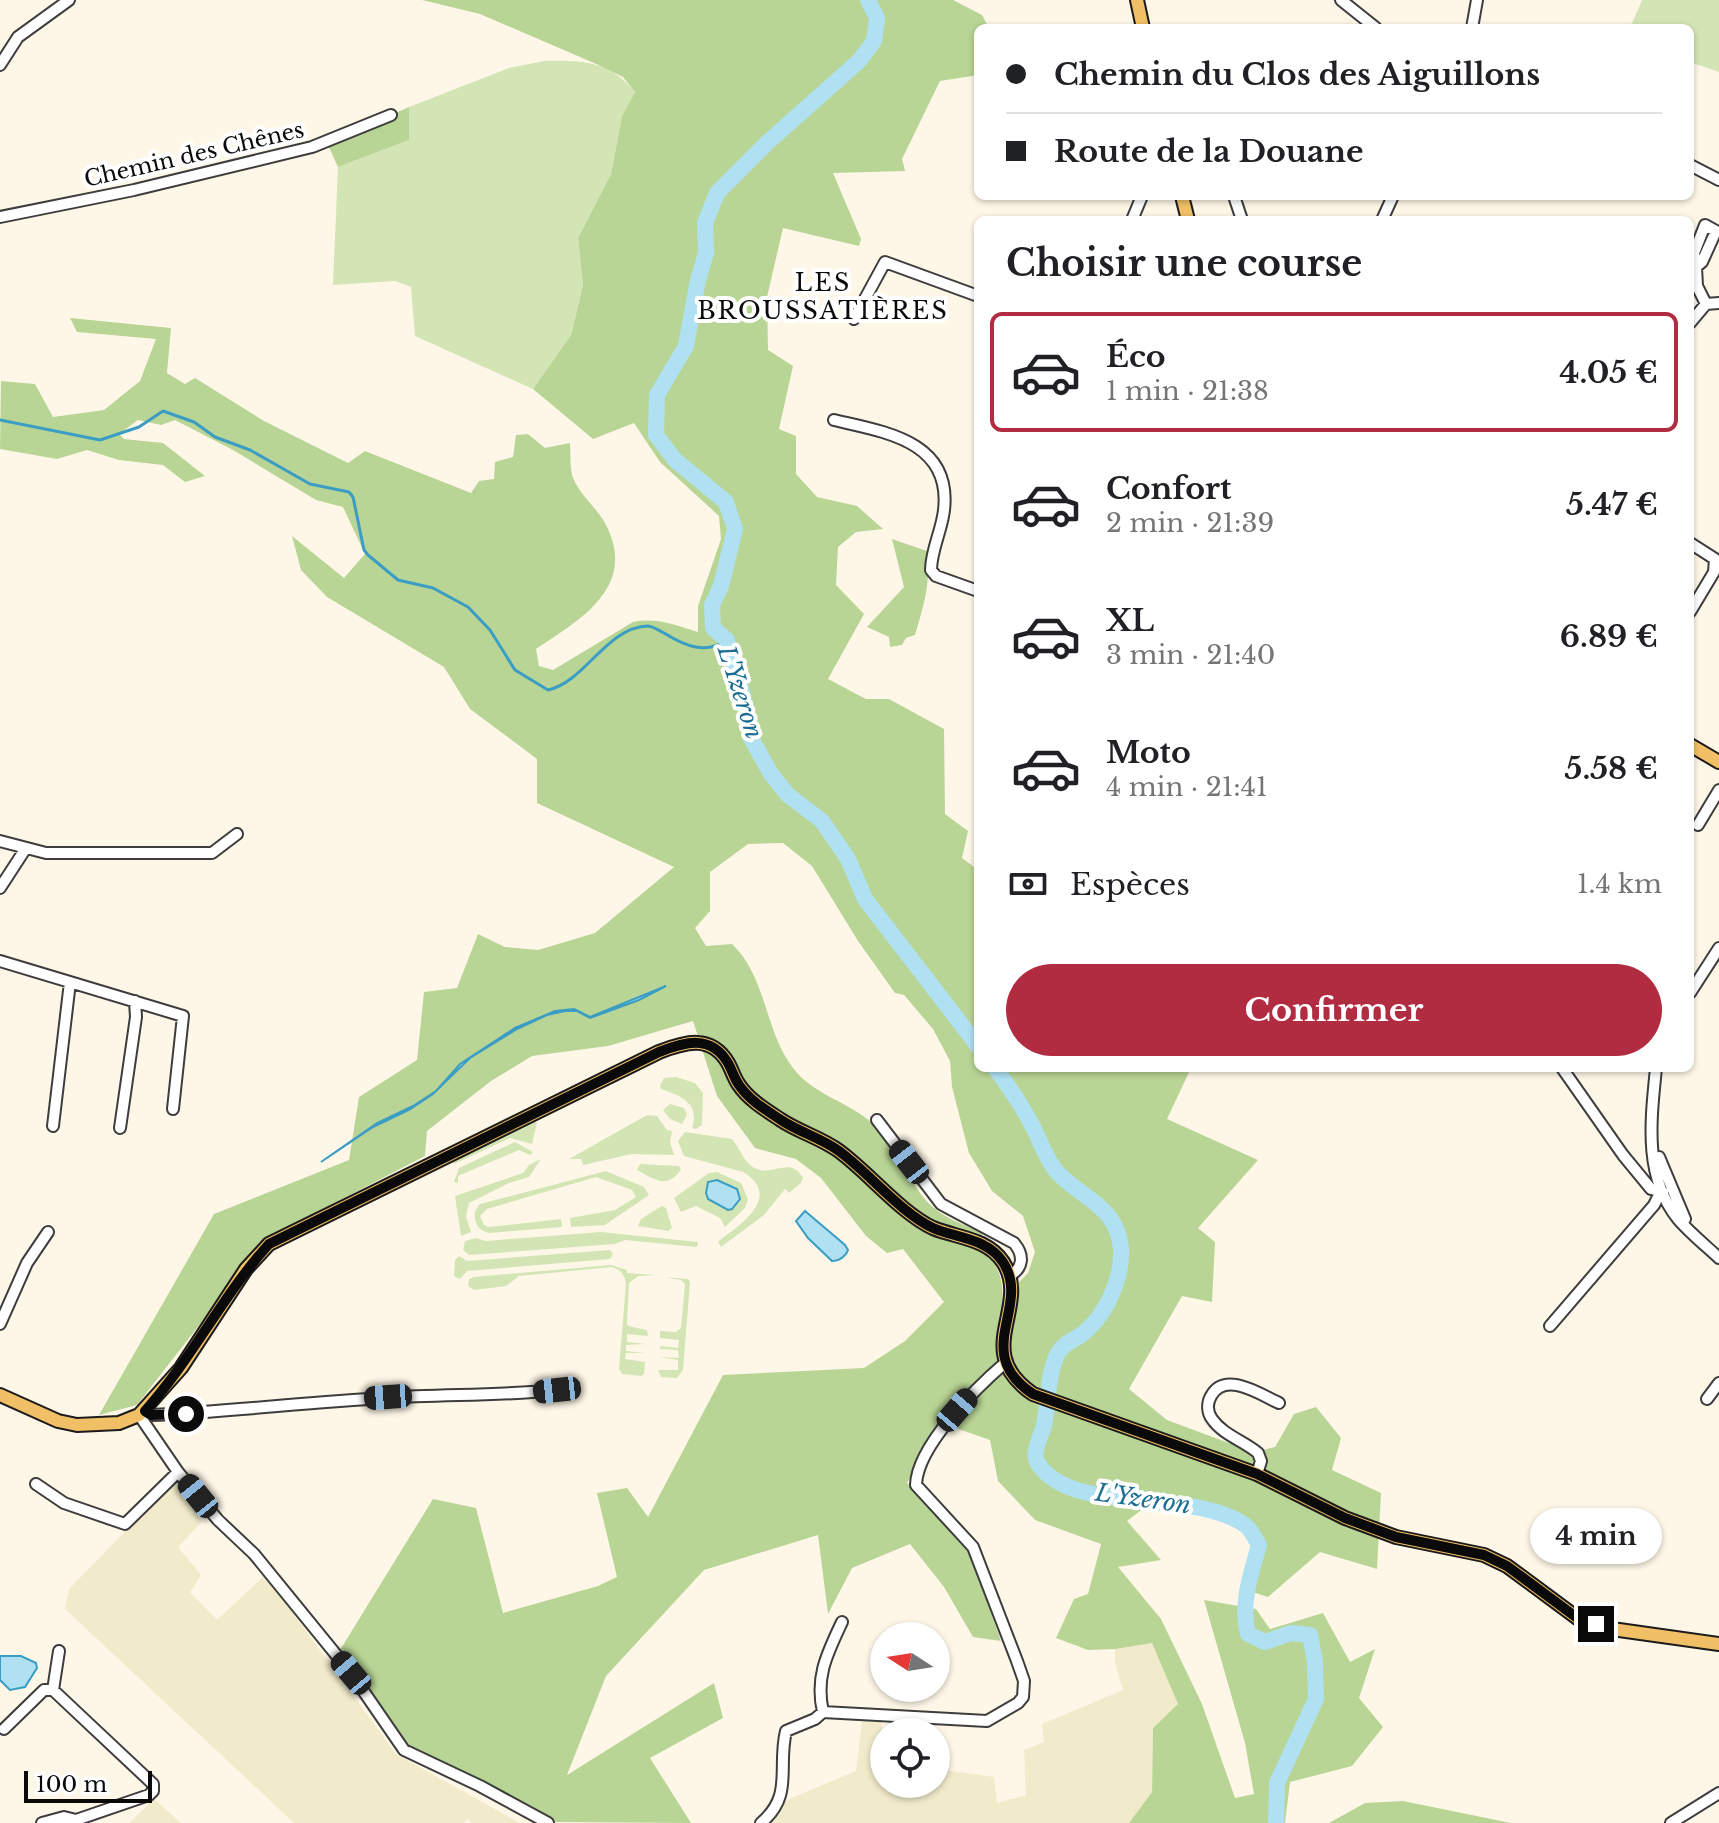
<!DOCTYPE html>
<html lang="fr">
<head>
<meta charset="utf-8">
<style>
	body { margin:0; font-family:"Libre Baskerville",serif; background:#f6f6f6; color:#202124; height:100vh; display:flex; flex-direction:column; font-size:30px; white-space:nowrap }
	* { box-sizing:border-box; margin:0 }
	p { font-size:26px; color:#757577 }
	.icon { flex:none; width:44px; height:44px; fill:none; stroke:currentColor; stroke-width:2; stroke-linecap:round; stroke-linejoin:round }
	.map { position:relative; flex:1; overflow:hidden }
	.side { position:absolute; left:974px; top:216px; width:720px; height:856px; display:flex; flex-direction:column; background:#fff; border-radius:12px; box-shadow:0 2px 6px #0004 }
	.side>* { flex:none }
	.banner { position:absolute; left:974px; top:24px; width:720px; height:176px; border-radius:12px; box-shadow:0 2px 6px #0004; display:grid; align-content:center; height:176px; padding:0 32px; background:#fff }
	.needle { width:52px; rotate:282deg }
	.buttons { position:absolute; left:870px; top:1622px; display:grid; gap:16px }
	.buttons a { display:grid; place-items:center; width:80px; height:80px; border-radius:50%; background:#fff; box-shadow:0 2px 6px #0004; font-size:40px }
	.scale { position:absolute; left:24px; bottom:20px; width:128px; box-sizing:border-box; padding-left:8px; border:4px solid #0a0a0a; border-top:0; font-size:22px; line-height:28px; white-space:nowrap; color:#0a0a0a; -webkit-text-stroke:6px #fff; paint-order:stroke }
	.end { position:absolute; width:36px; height:36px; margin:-18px; border:10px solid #0a0a0a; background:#fff; box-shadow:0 0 0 4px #fff }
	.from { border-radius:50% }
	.bubble { position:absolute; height:56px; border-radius:28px; background:#fff; box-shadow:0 2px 6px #0004; font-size:26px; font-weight:700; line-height:56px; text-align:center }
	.car { position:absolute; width:24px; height:48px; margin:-24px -12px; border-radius:10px; box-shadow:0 0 6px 2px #0007; background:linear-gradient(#222 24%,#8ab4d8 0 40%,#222 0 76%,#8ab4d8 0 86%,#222 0) }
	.banner b { display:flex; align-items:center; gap:28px; height:76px; font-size:30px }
	.banner b+b { border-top:2px solid #e0e0e0 }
	.banner i { width:20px; height:20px; background:#202124 }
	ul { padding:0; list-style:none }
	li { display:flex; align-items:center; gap:24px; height:120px; margin:0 16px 12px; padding:0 16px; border:4px solid transparent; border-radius:12px }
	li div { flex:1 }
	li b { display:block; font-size:30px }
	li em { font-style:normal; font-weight:700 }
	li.selected { border-color:#b12b41 }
	li>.icon { width:72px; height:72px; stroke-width:1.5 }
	h2 { padding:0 32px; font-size:36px; line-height:96px }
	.pay { display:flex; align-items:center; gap:20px; height:88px; padding:0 32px; font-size:30px }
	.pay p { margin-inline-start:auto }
	.button { display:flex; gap:16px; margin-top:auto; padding:16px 32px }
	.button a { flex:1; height:92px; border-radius:48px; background:#b12b41; color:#fff; font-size:32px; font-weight:700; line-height:92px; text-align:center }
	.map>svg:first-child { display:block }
	.farmland { fill:#f1eacb }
	.green { fill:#d3e5b5 }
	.forest { fill:#b9d595 }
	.water { fill:#b0e1f2; stroke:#3b9dc4; stroke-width:2 }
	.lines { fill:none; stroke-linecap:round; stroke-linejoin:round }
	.stream { stroke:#3b9dc4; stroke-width:3 }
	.river { stroke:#b0e1f2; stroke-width:16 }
	.minor-casing { stroke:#3d3d3d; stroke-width:14 }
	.major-casing { stroke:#1b1b1b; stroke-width:16 }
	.minor { stroke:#fff; stroke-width:10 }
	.major { stroke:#f1bf65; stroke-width:12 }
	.route { stroke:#0a0a0a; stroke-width:10 }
	.labels { text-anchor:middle; stroke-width:8; stroke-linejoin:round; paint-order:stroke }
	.street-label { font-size:22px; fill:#0a0a0a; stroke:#fff }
	.neighbourhood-label { font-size:24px; letter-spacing:2px; fill:#0a0a0a; stroke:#fff }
	.water-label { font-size:24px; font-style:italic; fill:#1c6d93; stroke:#fff }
</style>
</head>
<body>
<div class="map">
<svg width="1719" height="1823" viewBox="0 0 1719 1823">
	<rect width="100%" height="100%" fill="#fef7e8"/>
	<path class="farmland" d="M175 1480 202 1522 178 1547 201 1575 190 1592 217 1620 265 1575 396 1754 520 1823H471L468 1819 463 1823H294L65 1609 69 1589Z
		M1152 1642 1178 1704 1153 1728 1152 1792 1129 1823H765L787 1800 856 1771 862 1721H882L880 1760 884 1761V1784H936V1769L994 1777 997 1803 1026 1795 1024 1750 1044 1742 1042 1724 1123 1690 1115 1664V1649Z
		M154 1799 181 1823H129Z"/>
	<path class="green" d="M1642 0H1719V72L1690 62V28H1630Z
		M544 61C582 60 610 61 635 92L622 116 611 174 578 238 583 285 571 335 533 389 415 336 411 287 395 281 333 285 338 167 409 140V107L509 68Z
		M676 1077 695 1083 703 1093 702 1125 696 1129 692 1128C700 1104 682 1096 661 1089L660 1085 664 1078Z
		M670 1104 684 1108 687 1115 682 1124 670 1119 663 1110Z
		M647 1115 657 1116 667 1130 672 1131 670 1142 674 1155 632 1154 583 1165 581 1159H569Z
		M531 1120 537 1123 532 1144 510 1138 454 1164 451 1160Z
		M685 1132 732 1139C741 1149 743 1163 757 1169 774 1176 791 1156 803 1178L801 1183 789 1193 785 1189 764 1215 721 1247 718 1242 721 1239C743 1224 782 1195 743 1172L684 1156 678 1141Z
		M515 1142 533 1152 530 1155 519 1150 458 1176V1183L454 1182 459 1168Z
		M541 1159 529 1177 509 1183 469 1203 466 1216 471 1232 461 1236 455 1196 523 1173 529 1165Z
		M640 1164 679 1166 681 1170C667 1189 655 1180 637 1170Z
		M606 1171 644 1187 649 1195 605 1225 571 1227 570 1218 615 1210 636 1197 632 1190 596 1177 487 1209 480 1216 484 1225 489 1227 561 1219 562 1227 489 1233C477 1229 474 1224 475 1211L480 1204Z
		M717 1172 741 1183 748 1199 745 1208 725 1227 720 1218 696 1206 681 1212 674 1198 709 1173Z
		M662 1206 666 1208 672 1228 668 1231 638 1226 641 1219Z
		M601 1232 698 1242 697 1247 625 1240 615 1244 469 1255 463 1250 465 1241 476 1238 486 1241Z
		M610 1250 613 1254 610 1259 467 1271 460 1279 454 1276 455 1260 459 1256 467 1261Z
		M611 1265 627 1270V1273L656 1275 638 1276 629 1283 627 1323 628 1326 647 1330 648 1336 627 1334V1342L646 1344 626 1345V1351L645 1353H626L625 1359 645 1362 644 1374 641 1376 622 1374 619 1369 626 1283C624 1274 621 1270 612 1267L519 1276 506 1286 474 1290 468 1286 469 1279 474 1277Z
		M664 1277 688 1279 690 1282 683 1370 677 1378 661 1377 658 1370H678V1360L659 1357 679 1358 678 1350 660 1349V1346L678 1348 679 1340 660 1338V1331L676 1332 681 1328 685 1284 681 1280Z"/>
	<path class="forest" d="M422 0H953L982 15 989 28H978V75L940 81 902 159 905 171 833 173 861 239 859 246 783 228 767 297 768 350 793 366 779 429 796 436V474L817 497 857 506 883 529 856 532 838 547 836 585 864 614 828 679 866 699H889L944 729 945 814 968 831 962 858 978 870V1068H1191L1167 1119 1258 1160 1198 1228 1215 1242 1212 1302 1182 1296 1129 1389 1167 1420 1253 1452 1275 1447 1294 1414 1316 1407 1341 1438 1332 1470 1381 1493 1377 1569 1320 1552 1268 1597 1240 1588 1255 1546 1245 1529 1200 1511 1149 1504 1127 1521 1161 1560 1118 1567 1161 1619 1202 1704 1235 1798 1254 1794 1245 1743 1204 1600 1256 1609 1270 1629 1323 1613 1350 1662 1375 1649 1359 1698 1383 1727 1352 1766 1290 1782 1285 1823H1129L1152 1792 1153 1728 1178 1704 1152 1643 1115 1649 1088 1650 1056 1638 1074 1599 1088 1594 1101 1544 1035 1520 998 1481 990 1440 950 1426 1000 1369 1013 1361 1010 1342 1019 1282 1028 1273 1035 1252 1023 1216 992 1191 969 1153 952 1087 950 1061 933 1029 904 995 895 993 858 941 812 866 783 843 748 844 710 872V911L695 928 706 946 732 944C767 977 764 1030 793 1068 813 1095 850 1102 873 1124 898 1147 908 1186 934 1208 946 1219 968 1226 983 1233L976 1248C982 1253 991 1258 995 1265 1013 1295 993 1334 998 1367L942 1422 907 1483 968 1548 1001 1641 973 1637 944 1587 910 1544 852 1568 828 1614 818 1535 704 1570 606 1676 567 1775 714 1683 723 1718 650 1758 691 1823 555 1822 402 1742 340 1650 433 1499 476 1508 503 1613 598 1586 617 1577 597 1493 627 1488 648 1517 723 1375 864 1368 905 1341 944 1302 903 1249 887 1253 866 1236 821 1178 796 1159 755 1148 717 1096 693 1021 608 1046 532 1056 491 1081 427 1131 425 1156 267 1238 137 1405 99 1415 214 1214 349 1160 359 1097 417 1060 424 992 457 988 478 934 505 947 538 950 595 933 674 867 537 803V759L470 709 444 667 327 597 301 570 292 536 344 578 365 554 343 507 316 500 233 450 175 420 161 425 138 420 119 434 124 439 163 443 205 476 185 482 163 465 119 460 87 450 57 459 0 449 1 381 35 384 53 417 104 410 140 381 156 339 77 332 70 318 171 328 167 373 185 384 195 378 264 421 348 463 365 451 471 493 479 481 494 479 495 462 513 457 516 435 528 434 545 448 570 443C571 454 569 470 574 480 581 496 598 509 606 525 638 587 580 620 536 649L539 666 553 670 633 622C656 617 676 625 698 632V606L721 539 719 516 660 462 634 423 593 439 533 389 571 335 583 285 578 238 611 174 622 116 635 92 623 77 594 63 480 14Z
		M409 107V140L338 167 327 143Z
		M892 539 927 551C931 584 924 604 915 635L906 638 902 645 890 647 889 637 867 627 904 587Z
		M1403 1801 1511 1823H1329L1365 1803Z"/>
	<path class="water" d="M666 986 639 1000 590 1018 577 1011H565L547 1015 517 1029 470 1058 433 1094 409 1110 373 1127 321 1162 377 1123 413 1106 436 1091 460 1064 515 1028 555 1011 574 1009 590 1017Z
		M717 1180 737 1189 740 1199 732 1209 728 1210 708 1199 706 1193 708 1182Z
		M805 1211 845 1245 848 1250C846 1256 838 1262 832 1261L808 1238 796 1221Z
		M0 1656H21L36 1663 37 1668 25 1687 10 1690 0 1680Z"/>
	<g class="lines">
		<path class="stream" d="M0 420 100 440 139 427 163 411 194 422 215 437 250 450 310 484 349 492 353 497 364 550 368 555 398 580 433 588 468 607 490 630 515 670 548 690C585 682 606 628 647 626 653 626 658 630 664 633 685 646 706 655 727 640"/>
		<path class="river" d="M868 0 877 18 874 41 859 61 768 142 717 193 705 223 706 253 698 280 686 346 657 395 656 435 675 460 726 502 735 529 721 586 712 605 713 628 727 640 746 707 751 738 771 774 788 795 822 821 848 859 865 899 978 1046
			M995 1068C1010 1088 1023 1107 1034 1129 1041 1143 1047 1161 1057 1172 1076 1193 1107 1204 1117 1231 1130 1264 1109 1314 1081 1335 1072 1341 1064 1343 1058 1353 1047 1375 1049 1401 1044 1425 1041 1438 1030 1453 1039 1465 1073 1515 1192 1488 1245 1525 1251 1529 1255 1539 1259 1545 1251 1574 1240 1604 1248 1634L1265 1642 1291 1633 1310 1635 1315 1662 1316 1699 1277 1783 1276 1823"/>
		<g class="minor-casing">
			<path id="minor" d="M1341 0 1376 28
				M1472 28 1477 0
				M0 65 18 37 69 0
				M1690 165 1719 180
				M1234 196 1242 220
				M0 217 134 190 312 147 391 115
				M1132 220 1142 196
				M1382 220 1393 196
				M1696 267 1694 253 1705 225 1716 231 1702 262 1696 267 1697 286 1706 304
				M854 319 885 262 978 296
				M1690 323 1706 304 1719 303
				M834 420C885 432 952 441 944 510 942 530 931 550 931 570L936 576 978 591
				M1690 543 1715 559 1714 572 1690 612
				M1698 825 1719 790
				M0 841 46 853H212L237 834
				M0 888 26 848
				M0 961 183 1016 173 1109
				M1690 993 1719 948
				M1562 1068 1623 1155 1651 1189 1663 1192
				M1656 1068C1651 1119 1643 1176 1678 1219 1689 1232 1706 1246 1719 1258
				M877 1120 941 1204 1014 1243C1024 1255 1024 1268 1009 1276
				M53 1126 70 982
				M120 1128 136 1017 135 1001
				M1659 1157 1685 1219
				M0 1324 27 1263 48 1232
				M1550 1326 1654 1205 1660 1193
				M1707 1399 1719 1383
				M145 1411 151 1415C229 1412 307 1402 385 1398 442 1394 500 1396 557 1390
				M139 1415 178 1472 218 1520 254 1554 351 1673 404 1750 480 1786 548 1823
				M1257 1474 1261 1461 1258 1453C1244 1441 1223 1435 1212 1419 1207 1412 1207 1403 1211 1396 1225 1370 1261 1395 1279 1403
				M36 1484 64 1503 125 1524 178 1472
				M53 1690 59 1651
				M823 1712C815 1677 827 1654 842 1622
				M4 1729 44 1690H53L153 1784V1791L149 1795 76 1820 64 1817 42 1823
				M761 1823C794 1795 777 1768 786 1731L815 1719 823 1712 987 1721 1018 1703 1023 1697 1024 1681 1017 1661 973 1547 916 1485C917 1446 977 1387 1005 1363
				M1671 1823 1719 1793"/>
		</g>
		<g class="major-casing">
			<path id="major" d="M1137 0 1143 28
				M1182 196 1188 220
				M1690 745 1719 762
				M0 1395 58 1421 77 1425 119 1423 139 1415 181 1368 246 1269 269 1244 659 1052C685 1042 711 1034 728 1063 732 1070 734 1078 739 1085 749 1100 766 1110 781 1120 799 1132 821 1138 839 1151 869 1173 901 1213 933 1228 957 1238 987 1238 1003 1262 1032 1307 970 1351 1033 1394L1257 1474 1345 1518 1396 1537 1484 1555 1507 1566 1580 1620 1612 1629 1719 1644"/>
		</g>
		<use href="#minor" class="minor"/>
		<use href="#major" class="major"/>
	</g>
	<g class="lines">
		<path class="route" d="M186 1414 151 1415 145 1411C192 1359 222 1296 269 1244L659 1052C685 1042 711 1034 728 1063 732 1070 734 1078 739 1085 749 1100 766 1110 781 1120 799 1132 821 1138 839 1151 869 1173 901 1213 933 1228 956 1238 987 1238 1003 1262 1032 1307 970 1352 1033 1394L1257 1474 1345 1518 1396 1537 1484 1555 1507 1566 1580 1620 1596 1624"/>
	</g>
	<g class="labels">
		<g class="street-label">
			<text transform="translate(194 154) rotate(-13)" y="8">Chemin des Chênes</text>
		</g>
		<g class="neighbourhood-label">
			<text x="823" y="291">LES<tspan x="823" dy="28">BROUSSATIÈRES</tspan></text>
		</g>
		<g class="water-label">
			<text transform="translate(740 692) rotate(72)" y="8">L'Yzeron</text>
			<text transform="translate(1143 1499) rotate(8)" y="8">L'Yzeron</text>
		</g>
	</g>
</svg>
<div class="buttons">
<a><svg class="needle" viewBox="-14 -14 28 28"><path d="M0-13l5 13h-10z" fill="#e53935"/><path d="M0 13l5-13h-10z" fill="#757577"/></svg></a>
<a><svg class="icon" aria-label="locate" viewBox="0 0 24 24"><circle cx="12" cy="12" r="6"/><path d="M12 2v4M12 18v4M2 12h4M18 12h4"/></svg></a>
</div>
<div class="scale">100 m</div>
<i class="end from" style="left:186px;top:1414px"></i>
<i class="end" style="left:1596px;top:1624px"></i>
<div class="bubble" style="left:1530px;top:1508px;width:132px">4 min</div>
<i class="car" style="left:909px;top:1162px;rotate:322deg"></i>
<i class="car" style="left:557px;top:1390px;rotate:264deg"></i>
<i class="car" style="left:388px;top:1397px;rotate:266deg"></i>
<i class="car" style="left:957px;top:1410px;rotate:41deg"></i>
<i class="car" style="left:198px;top:1496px;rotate:321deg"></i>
<i class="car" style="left:351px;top:1673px;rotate:320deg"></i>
<div class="banner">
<b><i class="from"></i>Chemin du Clos des Aiguillons</b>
<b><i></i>Route de la Douane</b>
</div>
<section class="side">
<h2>Choisir une course</h2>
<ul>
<li class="selected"><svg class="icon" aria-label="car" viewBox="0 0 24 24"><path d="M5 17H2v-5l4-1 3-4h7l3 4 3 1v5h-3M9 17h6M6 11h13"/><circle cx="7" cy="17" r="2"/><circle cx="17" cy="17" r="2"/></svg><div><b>Éco</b><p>1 min · 21:38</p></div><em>4.05 €</em></li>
<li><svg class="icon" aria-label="car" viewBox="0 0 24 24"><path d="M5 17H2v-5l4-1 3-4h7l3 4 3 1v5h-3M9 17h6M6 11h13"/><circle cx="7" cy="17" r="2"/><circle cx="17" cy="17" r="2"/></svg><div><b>Confort</b><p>2 min · 21:39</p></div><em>5.47 €</em></li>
<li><svg class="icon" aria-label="car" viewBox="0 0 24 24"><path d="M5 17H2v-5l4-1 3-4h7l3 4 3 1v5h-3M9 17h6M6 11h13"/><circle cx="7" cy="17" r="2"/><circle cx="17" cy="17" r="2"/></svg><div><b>XL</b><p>3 min · 21:40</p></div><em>6.89 €</em></li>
<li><svg class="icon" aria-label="car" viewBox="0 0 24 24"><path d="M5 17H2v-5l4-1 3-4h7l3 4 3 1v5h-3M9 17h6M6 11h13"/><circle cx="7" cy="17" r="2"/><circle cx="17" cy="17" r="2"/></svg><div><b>Moto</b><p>4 min · 21:41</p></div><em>5.58 €</em></li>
</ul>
<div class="pay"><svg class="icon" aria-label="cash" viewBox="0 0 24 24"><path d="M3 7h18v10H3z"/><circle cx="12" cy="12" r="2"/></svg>Espèces<p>1.4 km</p></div>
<div class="button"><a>Confirmer</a></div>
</section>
</div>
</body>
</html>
